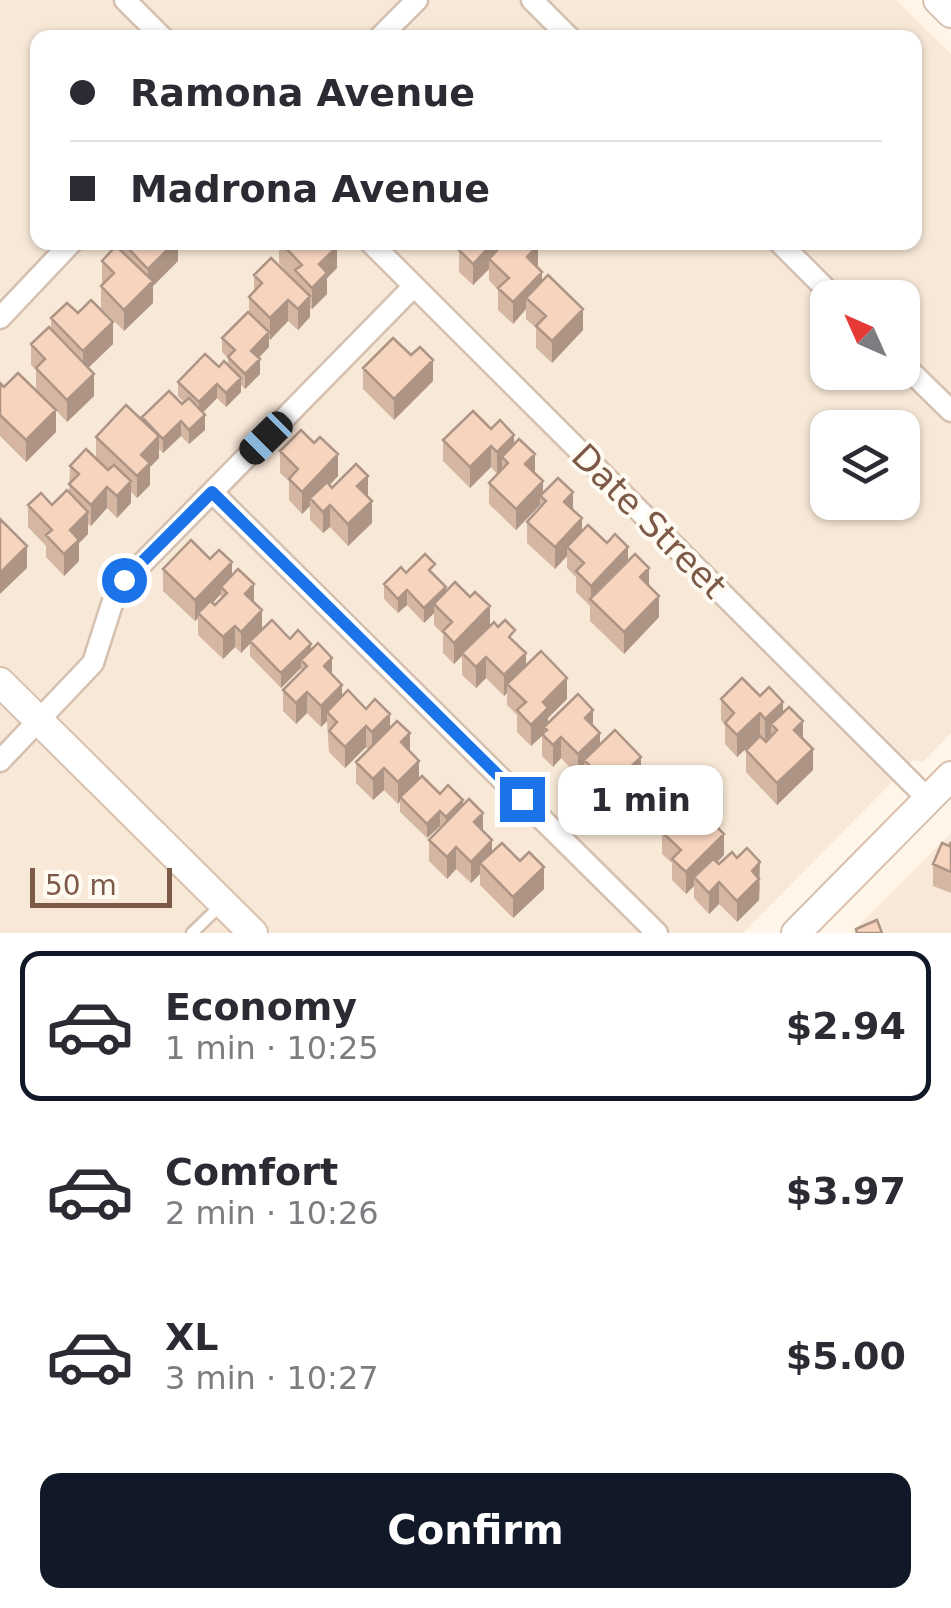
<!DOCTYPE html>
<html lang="en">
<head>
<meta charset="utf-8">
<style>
	body { margin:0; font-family:"DejaVu Sans",sans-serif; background:#f7f7f7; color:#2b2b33; height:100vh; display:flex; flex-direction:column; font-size:38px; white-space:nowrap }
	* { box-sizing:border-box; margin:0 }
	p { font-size:32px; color:#7c7c81 }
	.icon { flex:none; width:55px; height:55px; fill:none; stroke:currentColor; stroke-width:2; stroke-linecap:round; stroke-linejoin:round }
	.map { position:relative; height:933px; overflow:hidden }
	.side { display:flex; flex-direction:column; background:#fff; flex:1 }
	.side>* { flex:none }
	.top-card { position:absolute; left:30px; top:30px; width:892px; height:220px; border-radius:20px; box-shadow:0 2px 8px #0004; display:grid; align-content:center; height:220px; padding:0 40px; background:#fff }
	.needle { width:65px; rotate:315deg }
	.buttons { position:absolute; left:810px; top:280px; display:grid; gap:20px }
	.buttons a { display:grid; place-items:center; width:110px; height:110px; border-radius:20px; background:#fff; box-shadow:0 2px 8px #0004; font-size:50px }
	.scale { position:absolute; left:30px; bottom:25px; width:142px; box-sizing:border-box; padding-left:10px; border:5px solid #7d5a48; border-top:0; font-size:28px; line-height:35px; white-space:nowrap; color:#7d5a48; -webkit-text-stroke:8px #fffaf2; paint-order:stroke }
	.end { position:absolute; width:45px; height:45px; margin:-22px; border:12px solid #1a73e8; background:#fff; box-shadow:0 0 0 5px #fff }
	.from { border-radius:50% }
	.bubble { position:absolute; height:70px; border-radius:20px; background:#fff; box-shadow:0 2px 8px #0004; font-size:32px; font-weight:600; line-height:70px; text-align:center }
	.car { position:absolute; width:30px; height:60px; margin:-30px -15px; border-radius:12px; box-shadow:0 0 8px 2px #0007; background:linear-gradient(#222 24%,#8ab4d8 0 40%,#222 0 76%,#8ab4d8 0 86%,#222 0) }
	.top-card b { display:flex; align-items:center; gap:35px; height:95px; font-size:38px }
	.top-card b+b { border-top:2px solid #e1e1e2 }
	.top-card i { width:25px; height:25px; background:#2b2b33 }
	ul { padding:18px 0 0; list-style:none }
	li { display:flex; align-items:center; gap:30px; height:150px; margin:0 20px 15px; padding:0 20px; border:5px solid transparent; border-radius:20px }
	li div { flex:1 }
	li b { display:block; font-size:38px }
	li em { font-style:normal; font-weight:600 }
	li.on { border-color:#111827 }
	li>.icon { width:90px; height:90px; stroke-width:1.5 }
	.primary-button { display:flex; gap:20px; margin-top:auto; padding:20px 40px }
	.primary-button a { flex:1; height:115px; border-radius:20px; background:#111827; color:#fff; font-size:40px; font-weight:600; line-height:115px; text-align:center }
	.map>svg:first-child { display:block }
	.residential { fill:#f7e8d7; fill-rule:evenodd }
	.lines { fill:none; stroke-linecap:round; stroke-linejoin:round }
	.lane-casing { stroke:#d5bfaf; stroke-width:15 }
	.street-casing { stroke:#d5bfaf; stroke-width:25 }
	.secondary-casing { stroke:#d9bfac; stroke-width:32 }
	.lane { stroke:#fff; stroke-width:10 }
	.street { stroke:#fff; stroke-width:20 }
	.secondary { stroke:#fff; stroke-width:28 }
	.wall { fill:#d4b6a3; fill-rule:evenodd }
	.shaded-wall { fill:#ad9485 }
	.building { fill:#f7d4be; stroke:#ad9485; stroke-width:2.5 }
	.route { stroke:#1a73e8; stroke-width:12 }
	.labels { text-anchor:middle; stroke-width:8; stroke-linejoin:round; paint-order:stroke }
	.street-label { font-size:35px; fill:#7d5a48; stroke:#fffaf2 }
</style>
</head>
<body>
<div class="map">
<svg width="951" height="933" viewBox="0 0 951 933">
	<rect width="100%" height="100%" fill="#fff6e9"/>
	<path class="residential" d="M0 0H896L951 54V733L923 762 914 760 743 933H0ZM38 38H915V242H38ZM828 298H902V372H828ZM828 428H902V502H828Z
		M951 833V933H851Z"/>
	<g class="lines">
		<g class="lane-casing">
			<path id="lane" d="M192 933 222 904"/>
		</g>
		<g class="street-casing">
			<path id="street" d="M125 0 163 38
				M532 0 570 38
				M379 38 417 0
				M370 242 928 799
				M779 242 835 298
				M0 318 72 242
				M902 363 951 411
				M212 492 657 933
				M0 761 93 663 112 604 125 581 414 286"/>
		</g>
		<g class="secondary-casing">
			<path id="secondary" d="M938 0 951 13
				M0 682 253 933
				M796 933 951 776"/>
		</g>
		<use href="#lane" class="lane"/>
		<use href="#street" class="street"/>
		<use href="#secondary" class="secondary"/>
	</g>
	<path class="wall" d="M115 242H178V261L153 286V303L124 331 101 308V286L103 284 102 282V261L115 248Z
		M279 242H333L337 268 327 278V294L312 309 310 308V317L298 330 288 321 270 340 269 338V347L259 358 260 374 245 389 241 385V392L226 407 217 398 203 413 205 430 189 444 181 436 163 453 159 449V458L150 467V485L137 498 131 492V503L117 518 107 508 91 526 88 524V534L79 543V561L64 576 46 557V546L28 527V505H52L69 492 70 466 96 458V437L142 420V417L182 404 184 402 178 396V382L219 367 228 365V358L222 352V338L249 313V297L254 292V275L295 281 279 263Z
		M451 242H535L538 267 542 281 583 330 552 363 536 348V328L526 319V309L513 324 498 310V290L489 280V269L473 285 459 272V251Z
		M78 313 113 344 88 368 94 396 67 422 36 389V370L31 365V344L51 329V318Z
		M363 368 433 381 394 420 363 389Z
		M0 383 56 432 26 462 0 436Z
		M491 429 514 444 535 473 543 493 573 510 582 532 607 543 628 560 649 586 659 617 624 654 590 621V606L576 592V577L567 568V556L555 569 527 543V522L540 508V505L516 530 489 504V483L502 468 497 474 491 467 470 488 443 461V440Z
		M280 451 338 476 330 485 332 488 368 497 372 523 348 546 330 527 323 533 310 520V506L302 514 289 500V481L280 473Z
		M210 559 232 576 254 602 262 630 290 639 311 650 332 676 342 696 366 709 390 728 410 751 419 778 440 794 463 804 483 831 492 852 544 889 513 918 480 885V874L471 883 456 869 447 879 429 861V840L441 827 440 826 427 838 400 812V801L398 804 384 790 373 800 356 783V762L368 749 366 747 345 768 329 752 327 721 321 727 307 713 296 724 283 711V690L301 672V668L281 688 250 656V644L241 653 235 647 223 659 198 635V618L195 621 163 591V569ZM221 594V599L215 605 213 603Z
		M406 573 435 576 446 591 490 626 515 643 526 666 567 699 548 718V723L593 726 600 744 641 778 626 793V806L608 823 593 808V790L584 781V770L578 776 561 758 553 767 542 756V736L531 746 517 732V715L507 705V693L504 696 486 678 476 688 462 675V656L454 664 443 653V634L434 625V613L424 623 407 605 398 613 384 599V584Z
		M760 696 783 713 803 739 813 770 777 805 746 772V750L766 742 771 735 765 741 760 735 737 757 725 744V725L721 720V699Z
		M662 832 724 855 717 862 760 884 759 900 737 922 719 904 709 914 694 898V886L686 894 672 880V863L662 854Z
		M951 842V893L933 886V864L949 846Z"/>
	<path class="shaded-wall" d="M175 242H178V261L153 286V303L124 331V310L148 286V269Z
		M494 242H512L489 259V269L473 285V264Z
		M538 245V267L527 257Z
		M337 247V268L327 278V294L312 309V288L319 264Z
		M542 272V293L526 298V309L513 324V302Z
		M310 296V317L298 330V309Z
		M288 300V321L270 340V318Z
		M583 309V330L552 363V341Z
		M113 322V344L83 373V351Z
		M269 332V347L251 365V351Z
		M260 359V374L245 389V374Z
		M433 360V381L394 420V399Z
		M94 374V396L67 422V400Z
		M241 378V392L226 407V393Z
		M217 384V398L199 416V402Z
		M56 410V432L26 462V440Z
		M205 415V430L189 444V430Z
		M181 421V436L163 453V439Z
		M514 435V456L502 457V468L497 474V452Z
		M159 436V458L150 467V485L137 498V476L141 455Z
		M491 446V467L470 488V467Z
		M338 454V476L313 502 310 498V506L302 514V492Z
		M535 454V475L525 464Z
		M368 476V498L357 486Z
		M131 481V503L117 518V496Z
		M543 481V498L540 496V505L516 530V509Z
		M107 487V508L91 526V505Z
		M573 492V514L564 502Z
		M372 501V523L348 546V524Z
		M330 505V527L323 533V512Z
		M88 512V534L79 543V561L64 576V554L70 530Z
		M582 518V540L567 547V556L555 569V547Z
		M27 546V568L0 594V573Z
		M628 547V569L591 600V586Z
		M232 562V583L221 587V594L201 615 198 613V618L195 621V600Z
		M649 568V589L640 577Z
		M254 584V606L245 594Z
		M446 587V602L434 604V613L424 623V608Z
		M407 590V605L398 613V599Z
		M659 596V617L624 654V632Z
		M490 606V628L454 664V643Z
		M262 610V631L241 653V632Z
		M235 626V647L223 659V637Z
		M311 644V658L301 660V668L281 688V673Z
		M526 653V675L507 684V693L504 696V675Z
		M486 657V678L476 688V667Z
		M332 658V679L324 666Z
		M567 678V699L548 718V730L544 727V734L531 746V725L543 702Z
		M342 685V707L327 712V721L321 727V706Z
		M307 692V713L296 724V703Z
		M783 702V724H771V735L765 741V719Z
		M593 710V731L585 718Z
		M760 713V735L737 757V735Z
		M390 714V735L372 753V732Z
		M803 721V743L794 730Z
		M366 726V747L345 768V747Z
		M410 733V755L401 742Z
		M600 733V754L584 760V770L578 776V754Z
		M561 737V758L553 767V745Z
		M813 749V770L777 805V783Z
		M641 757V778L626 793V806L608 823V802L619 778Z
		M419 761V782L400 797V801L398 804V782Z
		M384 768V790L373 800V779Z
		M463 800V814L446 832V817Z
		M440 811V826L427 838V824Z
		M483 813V834L474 822Z
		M724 834V855L698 882 694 877V886L686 894V872Z
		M492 840V861L480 863V874L471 883V862Z
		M456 847V869L447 879V857Z
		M760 862 759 900 737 922V901L752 871Z
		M544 867V889L513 918V897Z
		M719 882V904L709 914V893Z"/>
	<path class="building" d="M122 242H175L148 269Z
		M280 242H333L337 247 319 264 327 273 312 288 295 270 302 265Z
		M467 242H494L473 264 459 250Z
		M505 242H535L538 245 527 257 542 272 513 302 498 288 509 278 489 259Z
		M116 246 153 281 124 310 101 286 114 273 102 261Z
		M271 258 310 296 298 309 288 300 270 318 249 297 262 283 254 275Z
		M548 275 583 309 552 341 536 326 546 316 526 298Z
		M91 300 113 322 83 351 51 318 67 303 78 313Z
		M248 312 269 332 251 351 260 359 245 374 228 357 235 350 222 338Z
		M49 327 94 374 67 400 36 368 45 359 31 344Z
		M393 338 411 355 420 347 433 360 394 399 363 368Z
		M205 354 219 367 224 361 241 378 226 393 217 384 199 402 178 382Z
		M18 373 56 410 26 440 0 415V383L4 387Z
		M169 391 182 404 189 398 205 415 189 430 181 421 163 439 142 417Z
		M126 405 159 436 141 455 150 463 137 476 96 437Z
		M473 411 491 429 500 420 514 435 497 452 491 446 470 467 443 440Z
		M301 430 314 443 320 437 338 454 302 492 289 479 298 469 280 451Z
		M519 439 535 454 525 464 543 481 516 509 489 483 508 463 502 457Z
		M86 449 108 470 114 465 131 481 117 496 107 487 91 505 69 484 79 474 70 466Z
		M356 464 368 476 357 486 372 501 348 524 330 505 323 512 310 498 327 482 332 488Z
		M558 478 573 492 564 502 582 518 555 547 527 522 546 501 540 496Z
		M67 490 88 512 70 530 79 540 64 554 46 535 52 530 28 505 41 493 52 505Z
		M0 519 27 546 0 573Z
		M588 525 607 543 615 534 628 547 591 586 576 571 584 563 567 547Z
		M191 540 210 559 219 550 232 562 195 600 163 569Z
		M425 554 435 564 429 570 446 587 424 608 407 590 398 599 384 584 401 567 406 573Z
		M635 554 649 568 640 577 659 596 624 632 590 599Z
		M238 569 254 584 245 594 262 610 241 632 235 626 223 637 198 613 210 601 215 605 227 593 221 587Z
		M455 582 470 597 475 592 490 606 454 643 443 631 452 622 434 604Z
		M272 620 290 639 298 630 311 644 281 673 250 641Z
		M505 620 515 630 509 637 526 653 504 675 486 657 476 667 462 653 494 622 498 627Z
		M318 643 332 658 324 666 342 685 321 706 307 692 296 703 283 690 307 666 301 660Z
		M541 651 567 678 543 702 548 708 531 725 517 710 526 702 507 684Z
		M742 678 760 696 769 687 783 702 765 719 760 713 737 735 725 723 734 713 721 699Z
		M348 690 366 709 375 699 390 714 372 732 366 726 345 747 329 731 337 722 327 712Z
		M578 694 593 710 585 718 600 733 578 754 561 737 553 745 542 734 547 730 544 727Z
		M789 707 803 721 794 730 813 749 777 783 746 750 760 736 766 742 777 730 771 724Z
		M397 721 410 733 401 742 419 761 398 782 384 768 373 779 356 762Z
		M615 730 641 757 619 778 626 784 608 802 593 787 602 778 584 760Z
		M422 776 440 794 448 785 463 800 446 817 440 811 427 824 400 797Z
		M469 799 483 813 474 822 492 840 471 862 456 847 447 857 429 840Z
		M684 810 696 822 704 814 724 834 686 872 672 859 681 850 662 832Z
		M951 842V872L933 864 942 843 949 846Z
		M502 843 520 861 529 852 544 867 513 897 480 863Z
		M747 848 760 862 752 871 759 879 737 901 719 882 709 893 694 877 713 859 719 864 732 852 737 858Z
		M877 920 882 933H857L856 929Z"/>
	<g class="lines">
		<path class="route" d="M124 580 212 492 522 799"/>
	</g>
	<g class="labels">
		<g class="street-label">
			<text transform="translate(649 521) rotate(45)" y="12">Date Street</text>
		</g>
	</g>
</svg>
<div class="buttons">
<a><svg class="needle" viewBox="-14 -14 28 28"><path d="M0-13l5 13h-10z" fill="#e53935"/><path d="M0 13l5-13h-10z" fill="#7c7c81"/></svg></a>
<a><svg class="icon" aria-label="layers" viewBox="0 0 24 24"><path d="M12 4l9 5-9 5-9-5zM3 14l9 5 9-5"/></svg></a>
</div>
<div class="scale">50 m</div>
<i class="end from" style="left:124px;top:580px"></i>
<i class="end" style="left:522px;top:799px"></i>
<div class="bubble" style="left:558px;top:765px;width:165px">1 min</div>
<i class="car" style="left:266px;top:438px;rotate:225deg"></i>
<div class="top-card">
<b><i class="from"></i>Ramona Avenue</b>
<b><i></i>Madrona Avenue</b>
</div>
</div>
<section class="side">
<ul>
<li class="on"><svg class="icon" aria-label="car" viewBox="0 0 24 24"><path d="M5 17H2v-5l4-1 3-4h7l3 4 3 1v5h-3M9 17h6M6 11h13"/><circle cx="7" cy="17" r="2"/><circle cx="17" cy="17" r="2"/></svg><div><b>Economy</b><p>1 min · 10:25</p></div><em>$2.94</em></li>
<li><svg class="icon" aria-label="car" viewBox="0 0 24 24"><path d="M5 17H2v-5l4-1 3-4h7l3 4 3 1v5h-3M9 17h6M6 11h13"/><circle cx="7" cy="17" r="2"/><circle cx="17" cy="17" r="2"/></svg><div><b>Comfort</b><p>2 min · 10:26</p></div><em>$3.97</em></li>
<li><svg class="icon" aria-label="car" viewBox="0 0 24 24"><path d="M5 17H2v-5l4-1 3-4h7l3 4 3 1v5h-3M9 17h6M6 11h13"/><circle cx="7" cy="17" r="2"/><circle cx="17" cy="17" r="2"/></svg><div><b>XL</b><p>3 min · 10:27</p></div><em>$5.00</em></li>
</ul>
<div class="primary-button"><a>Confirm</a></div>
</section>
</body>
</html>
